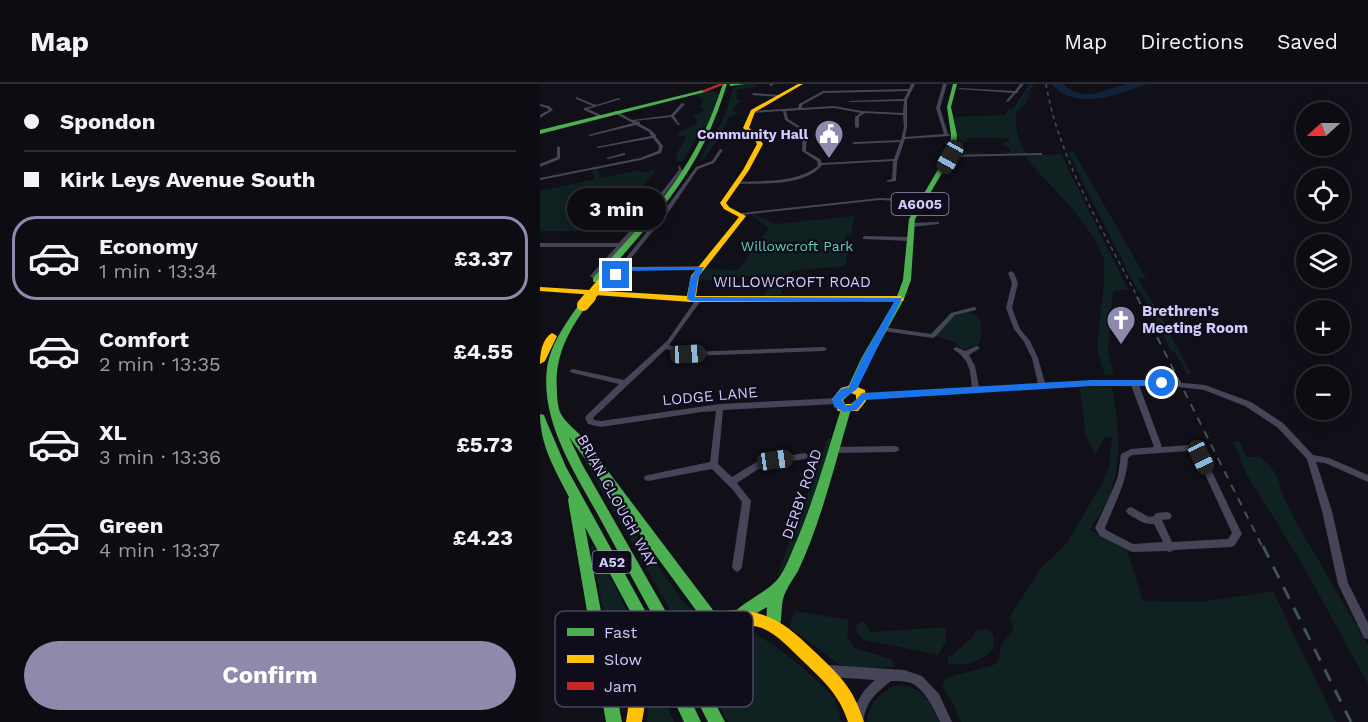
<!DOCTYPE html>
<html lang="en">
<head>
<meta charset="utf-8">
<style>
	body { margin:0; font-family:"Work Sans",sans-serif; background:#1b1a20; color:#f1f3f6; height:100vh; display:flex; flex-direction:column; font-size:22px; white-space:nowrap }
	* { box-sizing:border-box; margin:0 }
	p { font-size:20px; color:#9a9b9f }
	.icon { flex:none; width:33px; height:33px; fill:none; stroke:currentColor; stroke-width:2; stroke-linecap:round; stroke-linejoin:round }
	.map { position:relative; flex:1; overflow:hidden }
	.side { display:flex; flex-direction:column; background:#0d0c12; width:540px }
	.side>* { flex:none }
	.guide { display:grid; align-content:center; height:132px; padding:0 24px; background:#0d0c12 }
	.needle { width:39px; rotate:249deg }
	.fabs { position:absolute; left:756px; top:18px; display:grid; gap:12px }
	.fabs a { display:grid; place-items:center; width:54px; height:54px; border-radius:50%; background:#0d0c12; box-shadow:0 3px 15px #0003,0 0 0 2px #2d2c32; font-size:30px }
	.end { position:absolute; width:27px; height:27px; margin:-14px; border:8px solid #1a73e8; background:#fff; box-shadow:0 0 0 3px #fff }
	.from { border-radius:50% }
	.bubble { position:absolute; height:42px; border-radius:21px; background:#0d0c12; box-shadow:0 3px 15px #0003,0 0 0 2px #2d2c32; font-size:20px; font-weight:700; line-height:42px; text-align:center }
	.car { position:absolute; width:18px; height:36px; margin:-18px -9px; border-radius:8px; box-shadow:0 0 4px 2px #0007; background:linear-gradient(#222 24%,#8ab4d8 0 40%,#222 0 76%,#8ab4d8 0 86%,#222 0) }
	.guide b { display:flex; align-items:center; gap:21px; height:57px; font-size:22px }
	.guide b+b { border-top:2px solid #2d2c32 }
	.guide i { width:15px; height:15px; background:#f1f3f6 }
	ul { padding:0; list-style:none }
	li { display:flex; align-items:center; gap:18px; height:84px; margin:0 12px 9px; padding:0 12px; border:3px solid transparent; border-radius:24px }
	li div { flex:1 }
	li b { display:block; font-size:22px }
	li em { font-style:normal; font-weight:700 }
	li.selected { border-color:#8d8aac }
	li>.icon { width:54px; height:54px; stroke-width:1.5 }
	.button { display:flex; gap:12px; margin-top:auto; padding:12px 24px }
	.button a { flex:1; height:69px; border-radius:36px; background:#8d8aac; color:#fff; font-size:24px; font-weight:700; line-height:69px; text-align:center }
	header { display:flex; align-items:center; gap:36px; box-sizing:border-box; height:84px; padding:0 30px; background:#0d0c12; border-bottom:2px solid #2d2c32 }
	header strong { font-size:28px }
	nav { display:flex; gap:33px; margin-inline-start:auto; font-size:21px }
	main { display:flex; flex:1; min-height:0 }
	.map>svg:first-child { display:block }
	.green { fill:#102122 }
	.water { fill:#11223b }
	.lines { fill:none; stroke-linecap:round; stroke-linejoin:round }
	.canal { fill:#11223b; fill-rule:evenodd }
	.street { fill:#464558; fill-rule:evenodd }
	.fast { fill:#4caf50; fill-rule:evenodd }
	.slow { fill:#ffc107; fill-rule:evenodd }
	.jam { fill:#c62828; fill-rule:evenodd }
	.rail-far2 { stroke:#40515f; stroke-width:1.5; stroke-dasharray:4 4; stroke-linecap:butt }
	.rail-far1 { stroke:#40515f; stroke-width:2; stroke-dasharray:8 7; stroke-linecap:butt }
	.rail { stroke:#40515f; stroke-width:3; stroke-dasharray:13 10; stroke-linecap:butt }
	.fast-bridge { stroke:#4caf50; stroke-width:20 }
	.slow-bridge-far1 { stroke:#ffc107; stroke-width:10 }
	.slow-bridge { stroke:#ffc107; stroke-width:12 }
	.route { fill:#1a73e8 }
	.labels { text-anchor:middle; stroke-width:4.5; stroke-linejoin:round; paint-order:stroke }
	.far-poi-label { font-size:14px; font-weight:bold; fill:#d0cbfb; stroke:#0f0c1b; text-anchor:end }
	.shield { fill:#0f0c1b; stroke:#9692b8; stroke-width:1.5 }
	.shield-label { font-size:14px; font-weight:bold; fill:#d0cbfb }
	.far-park-label { font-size:14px; fill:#5ed3b5; stroke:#0f0c1b }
	.street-label { font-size:15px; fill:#d0cbfb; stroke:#0f0c1b }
	.poi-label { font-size:15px; font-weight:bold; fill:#d0cbfb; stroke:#0f0c1b; text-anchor:start }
	.key { fill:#0f0c1b; stroke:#49455e; stroke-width:1.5 }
	.key-label { font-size:16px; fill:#d0cbfb }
</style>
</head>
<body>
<header>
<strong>Map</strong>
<nav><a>Map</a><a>Directions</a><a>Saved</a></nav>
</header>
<main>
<section class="side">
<div class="guide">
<b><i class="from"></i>Spondon</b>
<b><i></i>Kirk Leys Avenue South</b>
</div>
<ul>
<li class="selected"><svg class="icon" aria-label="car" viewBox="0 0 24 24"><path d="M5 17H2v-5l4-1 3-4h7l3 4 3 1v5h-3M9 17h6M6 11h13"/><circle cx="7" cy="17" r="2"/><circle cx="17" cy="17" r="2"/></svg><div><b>Economy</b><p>1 min · 13:34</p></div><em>£3.37</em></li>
<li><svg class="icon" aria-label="car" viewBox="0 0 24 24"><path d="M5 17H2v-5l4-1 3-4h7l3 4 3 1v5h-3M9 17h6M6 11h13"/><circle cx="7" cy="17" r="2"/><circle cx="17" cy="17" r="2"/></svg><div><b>Comfort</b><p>2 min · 13:35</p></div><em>£4.55</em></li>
<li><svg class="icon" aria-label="car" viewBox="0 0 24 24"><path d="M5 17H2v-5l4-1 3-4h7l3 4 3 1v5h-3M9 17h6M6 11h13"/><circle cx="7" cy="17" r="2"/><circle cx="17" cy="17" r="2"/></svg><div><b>XL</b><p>3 min · 13:36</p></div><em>£5.73</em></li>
<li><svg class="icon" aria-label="car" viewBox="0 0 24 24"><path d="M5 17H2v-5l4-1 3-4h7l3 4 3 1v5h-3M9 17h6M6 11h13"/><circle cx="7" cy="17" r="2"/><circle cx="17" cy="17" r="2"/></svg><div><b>Green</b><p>4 min · 13:37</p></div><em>£4.23</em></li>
</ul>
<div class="button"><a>Confirm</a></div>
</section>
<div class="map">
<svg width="828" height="638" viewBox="0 0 828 638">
	<rect width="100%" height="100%" fill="#111018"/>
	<path class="green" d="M206 0H217L215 3 196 6 198 9 196 15 201 16 192 26 197 29 209 28 190 32 178 55 185 56 176 58 163 76 159 77 184 34 183 31 185 30 193 4Z
		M169 6 178 9 170 40 164 43 142 78 137 77 136 71 147 52H136C142 45 151 44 158 37L152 30 158 31 165 25 159 24 164 16 153 11Z
		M490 7H492L483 23 477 27C473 38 479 61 487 70L459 69 470 68V63H465L462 59 469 57V54H427V58H424L423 68 453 70H415L418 53 414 33 465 31 467 26 476 23Z
		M528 68H534L606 194 598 195 624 238 651 290H647L634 267H631L600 207 597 206Z
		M521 70 588 205 573 208 568 268 574 290 565 292 557 264 564 197V176L555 155 531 123 489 78 486 72Z
		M57 85 62 94 100 86 101 89 116 86 90 119 60 147H0V107L55 95 52 86Z
		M214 130 235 140 315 132 311 151 305 152V163H309L305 182 250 187 240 211 224 212 231 190 158 197 165 185 198 186 229 144 211 131Z
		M428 228C431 230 434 230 437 232 444 238 441 258 437 263 424 261 427 271 415 258L396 252 415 231Z
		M572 303C578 338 583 375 570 409 566 422 556 435 550 446L587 466 603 517 660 518 733 507 796 638H421L415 623 402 602 405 594 454 581 458 577 462 559 474 545 469 534 501 484 527 459 561 401 569 383 572 354 565 353 555 371 546 351 540 304Z
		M288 353 293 354C286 378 253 481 237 492Z
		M693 357 700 358 706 373H720L731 383 738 394 742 409 755 436 828 561V600L761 478 707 391Z
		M43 374 141 515 153 527 137 538Z
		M53 461 81 514 106 571 88 603 83 629 51 463Z
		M255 527 309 536 307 553 314 564 351 575 355 583 321 584 300 581 249 543Z
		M323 537 331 548 406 543V557L398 571 324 556 317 549 316 541Z
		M203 545C222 549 279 595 292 612 298 619 299 629 301 638H188L148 562C163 552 184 545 203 545Z
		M438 545 450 546 454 552 453 565C442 578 424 582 408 580V574L431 555Z
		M116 593 134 638H107L109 607Z
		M358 601C383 602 390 618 399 638H327C330 618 339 608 358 601Z"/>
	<path class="water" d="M511 0H524C543 21 566 4 588 0 595 0 602 0 608 0 581 8 540 30 511 0Z"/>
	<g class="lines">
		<path class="canal" d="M490 0H494L475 25H473Z"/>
		<path class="street" d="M230 0H234L231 2 229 1Z
			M371 0H375L367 16V43L365 53 404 50 396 24 403 0H407L400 24 408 50 411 51 409 52 365 55 357 78 356 97 348 98 346 97 352 95 353 77 282 81C265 103 221 99 196 100L194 99 196 98C224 96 255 100 278 82L277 77 262 67 263 47 245 36 243 27 212 29 211 27 258 24 259 20 283 7 369 5ZM368 7 364 15 308 17 310 18 364 17 363 29 322 27 294 22 262 24V21L284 9ZM294 24 321 29 315 33V43L317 44 319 43V33L325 29 363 31 364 43 361 56 314 58 312 59 314 60 360 58 354 75 282 79 280 75 266 67 267 47 248 35 246 27Z
			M480 0H484L478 7V9H476L468 18 466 17 473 9 418 5 420 4 475 7Z
			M213 9 239 11 241 12 239 13 212 11Z
			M36 13 56 21 79 14 81 15 48 25 63 32 62 34 44 26V24L53 22 36 15Z
			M142 19 145 20 134 32 140 41H138L131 33 94 37 100 38V40L111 46 116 51V53L123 62 121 69 101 76 0 96V94L100 74 118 67 119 62 113 54 58 64 56 63 111 52 109 48 96 41 50 52 48 51 93 39 74 29V27H76L92 36 131 31Z
			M0 20 9 22 13 26 0 34V31L9 26 7 24 0 22Z
			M17 62 20 63V75L0 83V80L17 73Z
			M180 65 183 66 174 79 158 85 130 126 84 183 161 182 164 184 163 185 78 186V184L126 124 156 83 172 77Z
			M84 69H85V71L68 75 66 74Z
			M501 69H502V71L410 73 408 72 410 71Z
			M138 82H140L142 87 107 134 55 193 53 194 50 192 76 163H0V159H79L103 132 139 86Z
			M340 114 382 116 384 117 382 118 340 116 202 131 200 130 202 129Z
			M397 138H399V140L371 143 368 141 371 139Z
			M325 152 370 153 373 155 370 157 323 155V153Z
			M471 187 474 189 478 199 472 224 480 245 490 257 498 274 505 299 552 297H622L665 301 711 318 743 339 773 371 789 374 828 391V398L785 379 776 378 792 427 808 499 828 539V555L824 554 798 500 782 427 767 375 737 343 705 322 664 306 622 301H599L622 363 650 361 664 371 702 450 694 462 691 463 634 466 630 468 626 467 592 468 560 452 555 444 575 400 578 392 581 370 591 365 614 363 591 301H552L319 315 318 313 319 311 322 310 432 304 430 287 426 277 420 270 413 265 416 263 425 267 437 262 440 264 429 271 435 282 439 303 498 300 492 274 484 258 474 245 466 224 472 199 468 189ZM648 367 658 375 692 449 688 455 632 458 622 436 630 435 632 432 630 429 627 428 616 429 614 432 609 433 591 423 588 424 586 427 588 430C597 435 604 441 614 440L623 458 593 460 566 446 565 444C574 420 587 399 588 374L592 371Z
			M159 213 162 215 129 261 148 268 284 263 287 265 284 267 148 272 126 265 55 332 53 334 54 336 61 337 180 320 297 314 301 317 297 320 183 326 178 380 192 393 218 377 264 369 267 370 268 372 267 374 264 375 223 382 197 399 211 417 202 483 200 486 197 488 194 486 192 483 202 418 193 406 172 385 108 397 105 396 104 394 105 392 108 391 170 378 176 327 162 328 61 343 48 340 45 334 46 332 79 300 33 289 29 287 33 285 84 296 127 257 157 214Z
			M434 223 436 224V226L415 231 395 253 393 254 343 247 340 245 343 243 391 250 411 229Z
			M355 362 358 363 359 365 358 367 355 368 294 369 291 368 290 366 291 364 294 363Z
			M290 581 364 586 382 592 399 610 412 638H400C394 625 387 610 375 601 369 597 359 597 351 597 334 611 327 616 323 638H311C315 620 321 607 335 596L290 593 286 591 284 587 286 583Z"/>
		<path class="fast" d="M183 0H187C181 19 174 38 165 57 139 110 98 154 59 198H53V194C92 151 134 108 160 56 170 38 176 19 183 0Z
			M190 0H205L191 2 189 1Z
			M413 0H417L411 23 417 51 416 65 375 135 371 196 364 215 332 273 316 307H308L307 305 322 273 356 215 363 196 369 135 410 65 411 51 407 23Z
			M163 6 165 8 0 50V46Z
			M43 218 47 221C28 248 14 273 17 307 17 314 18 325 21 330 25 338 37 347 43 354L179 534 181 539 179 544 174 546 169 544 29 353 42 380 130 535 132 540 130 545 125 547 120 545C101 510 82 475 63 440 38 393 0 340 7 284 11 259 26 239 40 219Z
			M306 321 311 325C295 379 282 436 258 487 254 494 249 500 246 507 239 520 244 534 238 547L233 549 228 547 226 542 227 523 198 540 193 538 191 533C196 521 226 509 237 496 246 485 251 469 257 456 275 413 287 369 301 325Z
			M0 330 4 331 5 334 26 383 118 550 115 555 110 558 105 555 45 443 82 638H66L28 416 29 413C15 386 0 361 0 330Z
			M144 566 149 569 185 638H168L136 574 139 569Z
			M128 578 134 580 161 638H144L120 586 122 580Z"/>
		<path class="slow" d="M258 0H263L215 28 209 44 216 49 223 60 209 86 186 119 189 123 206 132 159 192 156 212H360L364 215 363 217 151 218 0 207V203L147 212 151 192 199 133 184 125 180 119 203 86 217 60 212 51 203 44 211 26Z
			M12 249 17 252 5 277 0 280C0 269 2 255 12 249Z
			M312 301 325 306 326 317 318 327H298L292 315 301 304ZM311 309 316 311V316L311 320H305L303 316Z
			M193 526C231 527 248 542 274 567 300 592 313 603 324 638H308C300 612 284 597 265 579 252 567 239 551 222 544 185 531 132 555 114 589 106 603 105 622 102 638H86C89 618 92 597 102 579 119 547 160 532 193 526Z"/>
		<path class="jam" d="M179 0H185L165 8 161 7Z"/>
		<path class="rail-far2" d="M506 0C519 76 563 146 598 214"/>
		<path class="rail-far1" d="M597 213 723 464"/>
		<path class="rail" d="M723 462 811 638"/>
		<path class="fast-bridge" d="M125 540 144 574
			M110 550 128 586"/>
		<path class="slow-bridge-far1" d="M49 214 64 196"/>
		<path class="slow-bridge" d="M43 221 50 213"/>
	</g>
	<path class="route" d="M80 183H164L158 195 155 213 362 214 317 305 302 316 306 321H311L322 309 552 296H622L627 299 622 302H552L325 316 317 326 304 328 294 323 292 315 301 305 309 303 323 273 354 218 151 217 147 215 150 195 156 186 82 187 78 192H73V189Z"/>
	<defs>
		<g id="civic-pin" transform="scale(1.5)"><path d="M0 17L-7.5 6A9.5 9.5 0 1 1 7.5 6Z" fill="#8d8aac" stroke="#0f0c1b"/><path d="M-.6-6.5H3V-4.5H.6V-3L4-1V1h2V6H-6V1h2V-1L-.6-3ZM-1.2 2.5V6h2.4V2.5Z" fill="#fff"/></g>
		<g id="church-pin" transform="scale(1.5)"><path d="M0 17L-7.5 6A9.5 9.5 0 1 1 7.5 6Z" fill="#8d8aac" stroke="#0f0c1b"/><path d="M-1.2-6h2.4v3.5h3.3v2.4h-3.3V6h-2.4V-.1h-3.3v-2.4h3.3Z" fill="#fff"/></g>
	</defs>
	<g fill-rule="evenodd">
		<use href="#civic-pin" x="289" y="50"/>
		<use href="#church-pin" x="581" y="236"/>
	</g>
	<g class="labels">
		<g class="far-poi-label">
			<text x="268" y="55">Community Hall</text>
		</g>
		<g class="shield">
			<rect x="351.5" y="109" width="57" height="22" rx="4.5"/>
			<rect x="52.5" y="467" width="39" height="22" rx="4.5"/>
		</g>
		<g class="shield-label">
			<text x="380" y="125">A6005</text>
			<text x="72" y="483">A52</text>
		</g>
		<g class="far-park-label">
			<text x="257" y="167">Willowcroft Park</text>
		</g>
		<g class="street-label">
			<text x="252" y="203">WILLOWCROFT ROAD</text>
			<text transform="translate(170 312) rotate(-5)" y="5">LODGE LANE</text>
			<text transform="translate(262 410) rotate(-71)" y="5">DERBY ROAD</text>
			<text transform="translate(77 417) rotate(61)" y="5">BRIAN CLOUGH WAY</text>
		</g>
		<g class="poi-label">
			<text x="602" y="232">Brethren's<tspan x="602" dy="17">Meeting Room</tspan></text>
		</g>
	</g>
	<rect x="15" y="527" width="198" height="96" rx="9" class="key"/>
	<rect x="27" y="544" width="27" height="8" fill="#4caf50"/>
	<rect x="27" y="571" width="27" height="8" fill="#ffc107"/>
	<rect x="27" y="598" width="27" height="8" fill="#c62828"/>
	<g class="key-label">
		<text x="64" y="554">Fast</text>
		<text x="64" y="581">Slow</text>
		<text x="64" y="608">Jam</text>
	</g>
</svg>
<div class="fabs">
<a><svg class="needle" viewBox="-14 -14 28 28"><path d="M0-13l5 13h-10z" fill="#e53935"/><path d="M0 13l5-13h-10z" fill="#9a9b9f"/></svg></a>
<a><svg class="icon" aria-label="locate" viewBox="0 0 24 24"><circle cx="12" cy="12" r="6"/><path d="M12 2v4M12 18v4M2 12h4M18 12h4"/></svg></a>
<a><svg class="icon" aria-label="layers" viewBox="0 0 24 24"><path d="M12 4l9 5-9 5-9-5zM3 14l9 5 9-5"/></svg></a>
<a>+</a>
<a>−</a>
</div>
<i class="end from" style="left:622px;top:299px"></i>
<i class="end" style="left:76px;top:191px"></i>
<div class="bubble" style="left:27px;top:104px;width:99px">3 min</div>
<i class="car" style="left:410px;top:73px;rotate:209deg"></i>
<i class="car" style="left:148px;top:270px;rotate:87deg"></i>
<i class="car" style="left:661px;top:373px;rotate:155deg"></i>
<i class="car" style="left:235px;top:376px;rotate:82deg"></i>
</div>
</main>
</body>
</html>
